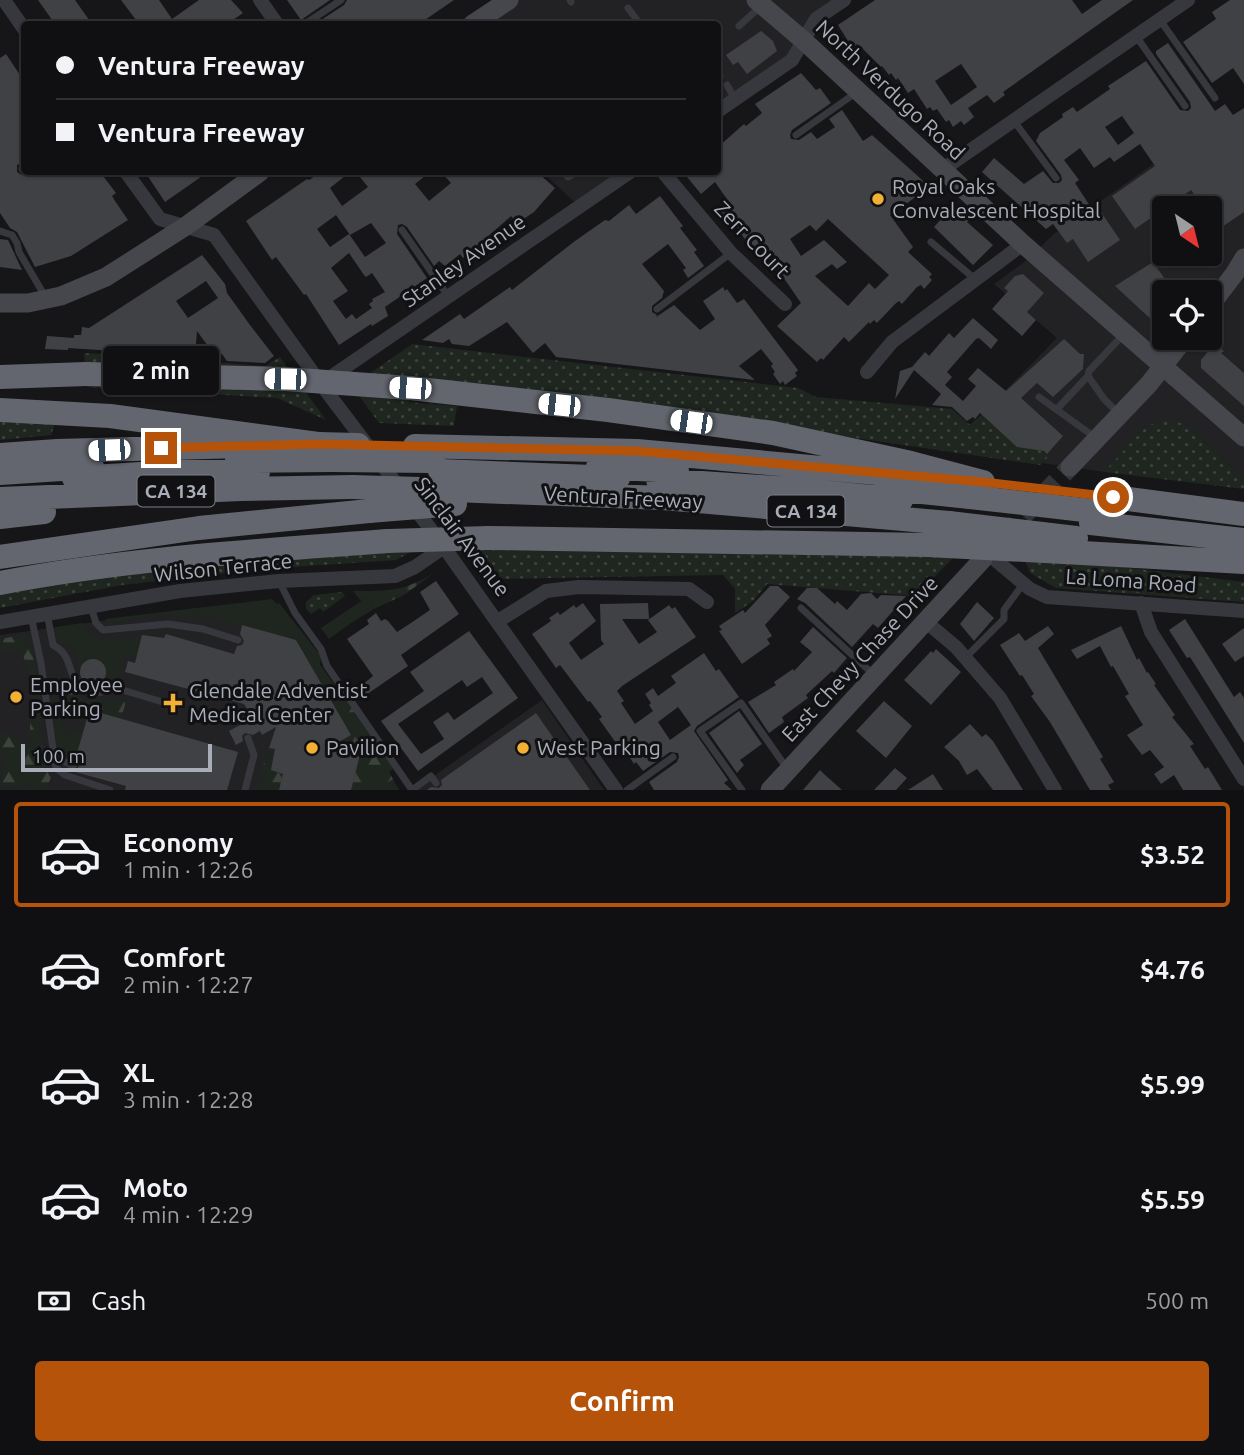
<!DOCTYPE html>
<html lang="en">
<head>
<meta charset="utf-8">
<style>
	body { margin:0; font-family:Ubuntu,sans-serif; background:#19191b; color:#f1f3f6; height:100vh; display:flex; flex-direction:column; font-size:26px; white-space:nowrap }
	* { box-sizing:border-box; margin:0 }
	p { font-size:23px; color:#9c9d9f }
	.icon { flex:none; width:38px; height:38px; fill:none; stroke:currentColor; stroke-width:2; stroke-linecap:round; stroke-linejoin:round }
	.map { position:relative; height:790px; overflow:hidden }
	.side { display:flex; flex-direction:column; background:#101012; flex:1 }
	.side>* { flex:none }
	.hud { position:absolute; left:21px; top:21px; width:700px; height:154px; border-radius:7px; box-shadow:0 2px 5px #0004,0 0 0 2px #303032; display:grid; align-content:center; height:154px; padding:0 35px; background:#101012 }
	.needle { width:46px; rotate:145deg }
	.controls { position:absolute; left:1152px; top:196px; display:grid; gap:14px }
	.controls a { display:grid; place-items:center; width:70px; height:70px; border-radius:7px; background:#101012; box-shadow:0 2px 5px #0004,0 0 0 2px #303032; font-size:35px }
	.scale { position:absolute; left:21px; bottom:18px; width:191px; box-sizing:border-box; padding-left:7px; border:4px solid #a8adb8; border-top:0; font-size:19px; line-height:24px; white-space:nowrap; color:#a8adb8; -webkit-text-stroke:5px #111113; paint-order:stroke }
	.end { position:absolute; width:32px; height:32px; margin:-16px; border:9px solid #b45309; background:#fff; box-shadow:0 0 0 4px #fff }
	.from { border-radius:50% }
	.bubble { position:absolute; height:49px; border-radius:7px; background:#101012; box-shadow:0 2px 5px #0004,0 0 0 2px #303032; font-size:23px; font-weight:600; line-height:49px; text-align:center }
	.car { position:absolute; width:21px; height:42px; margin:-21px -10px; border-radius:9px; box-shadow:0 0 5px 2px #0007; background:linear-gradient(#fff 24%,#345 0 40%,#fff 0 76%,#345 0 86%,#fff 0) }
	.hud b { display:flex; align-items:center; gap:24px; height:66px; font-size:26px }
	.hud b+b { border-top:2px solid #303032 }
	.hud i { width:18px; height:18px; background:#f1f3f6 }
	ul { padding:12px 0 0; list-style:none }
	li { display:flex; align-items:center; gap:21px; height:105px; margin:0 14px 10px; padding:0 21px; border:4px solid transparent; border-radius:7px }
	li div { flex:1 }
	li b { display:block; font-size:26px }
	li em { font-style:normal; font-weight:600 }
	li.current { border-color:#b45309 }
	li>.icon { width:63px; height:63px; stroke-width:1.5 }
	.pay { display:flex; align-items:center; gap:18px; height:77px; padding:0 35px; font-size:26px }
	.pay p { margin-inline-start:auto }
	.primary-button { display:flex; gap:14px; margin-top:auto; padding:14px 35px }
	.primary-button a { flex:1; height:80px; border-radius:7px; background:#b45309; color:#fff; font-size:28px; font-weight:600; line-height:80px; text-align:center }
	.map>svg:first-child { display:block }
	.built { fill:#222225; fill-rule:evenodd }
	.grass { fill:url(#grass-dots) }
	.forest { fill:url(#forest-firs) }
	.garden { fill:#1e261f }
	.building { fill:#404145; fill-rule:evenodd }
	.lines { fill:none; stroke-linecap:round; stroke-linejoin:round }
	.secondary-tunnel { stroke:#333438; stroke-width:19; stroke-dasharray:19 10; stroke-linecap:butt }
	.lane { stroke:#37383d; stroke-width:7 }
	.street { stroke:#37383d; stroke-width:14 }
	.secondary { stroke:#45474d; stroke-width:19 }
	.highway { stroke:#63666e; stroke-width:24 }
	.highway-bridge { stroke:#63666e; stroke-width:24 }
	.route { stroke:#b45309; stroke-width:9 }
	.poi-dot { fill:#f2b134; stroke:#111113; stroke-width:2.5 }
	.labels { text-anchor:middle; stroke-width:6; stroke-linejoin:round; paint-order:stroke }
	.shield { fill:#111113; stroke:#7b7e86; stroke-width:2 }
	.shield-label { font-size:19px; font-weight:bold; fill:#a8adb8 }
	.street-label { font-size:21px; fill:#a8adb8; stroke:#111113 }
	.poi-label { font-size:21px; fill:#a8adb8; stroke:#111113; text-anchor:start }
</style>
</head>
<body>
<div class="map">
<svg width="1244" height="790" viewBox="0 0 1244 790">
	<defs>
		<pattern id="grass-dots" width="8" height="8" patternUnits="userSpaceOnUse" patternTransform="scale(1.75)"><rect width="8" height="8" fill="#1e261f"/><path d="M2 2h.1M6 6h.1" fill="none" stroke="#3c433d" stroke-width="1.8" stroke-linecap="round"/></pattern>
		<pattern id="forest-firs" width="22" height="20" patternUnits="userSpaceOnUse" patternTransform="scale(1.75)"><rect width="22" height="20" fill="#1e261f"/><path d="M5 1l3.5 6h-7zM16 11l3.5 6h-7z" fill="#3c433d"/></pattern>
	</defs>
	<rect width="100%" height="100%" fill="#161618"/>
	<path class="built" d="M492 0H851L819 21 799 58 718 112V24H455Z
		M1203 129 1244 184V478L1184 424H1152L1104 472 1042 463 1049 456 982 414 1057 338 994 284 1022 264 1054 234ZM1164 208H1209V254H1164ZM1164 292H1209V338H1164Z
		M542 172H628L578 205Z
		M273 601 298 632 372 742 399 790H0V635L196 608Z
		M542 700 604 790H414Z"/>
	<path class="grass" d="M412 344 798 388 816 397 952 409 970 425 982 414 1049 456 1040 465 534 391 409 383V402L457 406 454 426 379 423 352 386Z
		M84 353 265 366 280 357 326 420 277 398 87 387Z
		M0 419 56 421 51 435 0 440Z
		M1168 420 1184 424 1244 478V489L1104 472 1142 431 1152 424Z
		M471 550 919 556 954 557 915 596 767 584 753 601 735 613V589L723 575 494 579Z
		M411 552 396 560 263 569 122 585 0 608V593L73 580 218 563Z
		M1025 559H1057L1244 582V602L1056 588 1030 573Z
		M342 592 345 596 323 612 320 608 311 614 306 609V602L314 595Z"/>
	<path class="forest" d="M434 573 404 595 374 609 367 597 361 601 353 591C389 591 402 592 434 573Z
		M23 635 28 638 30 644C33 658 37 672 39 686 42 707 38 763 51 777L46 790H31L30 785 23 781 21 785 25 790 0 785 5 761 0 759V731L29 742C31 710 37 679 20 650L0 651V639Z
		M63 676C79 714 96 693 126 701L121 719 101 713 102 708 91 705 85 724C60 718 65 698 63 676Z
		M344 697 395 768 389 772 393 779 388 782 391 789 397 787 399 790H351L361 751 346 747 342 740 351 735 332 704Z
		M269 748 275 749 271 769 283 774 279 790H255Z"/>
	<path class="garden" d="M367 597 374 609 354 621 329 639 321 628Z
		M272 599 277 604 279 603 321 656 320 665 341 693 329 698 296 640 212 618 154 615 109 623 105 619Z
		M82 623C96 652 133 638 158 635L165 636H155L153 641 137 657 126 654 119 678 130 681 134 674 131 685 115 680 87 684C69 663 91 652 55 641L53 634 56 627Z
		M49 661 58 719 65 728 82 735 74 764 60 757 57 750 51 678 47 662Z"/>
	<path class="building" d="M38 0H75L92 24H55Z
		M121 0H159L172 19 199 0H231L243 13 227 24H139Z
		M287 0H330L301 20Z
		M347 0H454L419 24H342L340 21 334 24H315L344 5Z
		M875 0H1072L1082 14 1102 0H1133L1003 92 1005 95 994 103 987 95 968 108 974 117 964 125 961 121 953 127 949 120 946 122 937 109 933 111 930 107 927 109 914 89 908 93 898 78 896 80 891 73 889 75 882 66 881 67 861 47 857 44 855 46 850 40 848 41 838 25ZM961 64 977 87 951 105 935 81Z
		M1230 0H1244V84L1233 68 1212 83 1183 42 1216 19 1212 12Z
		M761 31 773 41 777 51 747 74 738 62 733 65 726 55Z
		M1168 43 1215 111 1225 104 1233 115 1244 108V212L1219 229 1209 215V208H1204L1191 190 1135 229 1112 196 1155 166 1140 144 1114 162 1110 157 1094 168 1080 148 1064 160 1079 180 1075 183 1092 209 1097 206 1120 240 1088 262 1073 239 1067 243 1053 224 1046 229 982 172 994 158 1024 184 1043 171 1053 183H1059L1062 180 1061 175 1036 141 1040 133 1063 117 1062 114 1073 107 1077 112 1110 89 1108 86 1146 61 1180 110 1188 111 1191 108 1190 102 1156 54V51ZM1122 116 1134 133 1118 145 1105 127Z
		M6 54 24 81V162L17 165V172L22 175 29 172H100L116 193 112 196 115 201 128 220 71 256 35 267 17 232 10 228 0 213V58Z
		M801 73 816 90 820 88 831 103 792 130 790 135 791 139 799 140 811 132 817 139 835 127 829 119 842 110 863 141 872 135 930 187 890 215 913 247 908 252 932 274 929 277 932 280 924 289 921 285 917 287 902 304 899 301 895 304 877 323 874 320 870 324 869 322 849 342 844 337 823 360 821 358 817 362 777 326 801 303 772 261 759 244 752 249 732 221 727 226 716 212 729 202 715 182 701 194 683 172H718V147L744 124 746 126 762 113 755 104ZM828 219 889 275 875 289 869 283 848 306 815 276 832 264 837 269 847 262 824 240 801 256 790 239 810 225 816 231Z
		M145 172H208L165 202Z
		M321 172H350L330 188 342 206 368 187 356 172H430L415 184 429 201 451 183 441 172H537L555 188 534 212 522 220 520 216 514 220 511 216 463 258 460 254 445 266 439 261 434 266 407 227 402 224 398 225 397 234 427 278 385 307 388 316 372 326 371 324 339 345 306 294 304 295 276 257 272 260 246 221 307 179 309 180ZM336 215 350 235 371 223 386 243 365 257 349 234 330 247 317 229ZM349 253 364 275 366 277 372 273 385 292 372 299 373 301 369 304 372 308 356 319 352 314 346 319 333 301 348 291 331 268Z
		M660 196 683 226 680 228 697 250 694 252 704 266 688 278 683 270 686 268 668 244 642 264 664 291 662 298 652 306V312L657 315 656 317 674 305 700 330 715 319 703 301 723 287 725 291 727 289 737 303 744 299 798 370 795 373 797 376 785 385 783 381 780 384 773 374 775 372 771 366 773 364 761 349 739 366 755 380 556 357 545 343 533 353 507 322 469 346 452 344 449 339 443 343 422 340 460 314 464 319 510 287 512 290 575 241 605 220 609 221 629 205 636 214Z
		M954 205 969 220 967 222 993 245 973 265 934 227Z
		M0 239 8 240 22 270 0 267Z
		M202 255 225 284 227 293 250 325 274 356 265 363 227 361 222 354 216 357 197 331 195 356 68 348V350L45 349 47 336 74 338V335H81L82 327 89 328ZM206 281 218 298 188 318 176 301Z
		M1153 262 1174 292H1164V317L1155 323 1115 286Z
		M1023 274 1044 293 1027 312 1036 320 1022 336 992 309 1008 291 1004 288 1015 276Z
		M973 318 998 340 991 349 979 338 976 339 947 372 952 377 945 385 963 401 976 386 968 379 978 368 1006 391 1064 339 1080 354H1084L1083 369 1053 397 1037 383 1021 398 1063 436 1047 454 1044 451 1017 447 980 413 975 419 973 417 967 421 952 407 932 405 941 394 914 370 895 399 900 371 912 367 925 352 929 356 949 333 954 338Z
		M1215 343 1224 351 1221 353 1244 373V406L1201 368V360Z
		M436 581 459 614 401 655 408 666 363 697 357 689 373 676 347 639 369 624 367 620 376 613 381 621 385 619 388 621 397 632 411 623 430 610 420 592Z
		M770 586H778L790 597 765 625 772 636 767 639 770 644 742 664 719 631 722 630 719 626 743 610 745 613Z
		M807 588H817L835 604 837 601 847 610 861 594 871 593 877 599 881 595 906 596 878 628 873 624 852 647 805 603 797 599Z
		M977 602 994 618 974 641 960 624Z
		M583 603 596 621 569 643 581 660 604 644 601 640 600 604 648 603 649 619H622L639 644 657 632 648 620 669 605 672 609 675 607 696 637 622 686 617 691 624 701 621 703 635 724 653 711 649 705 651 703 645 694 653 688 658 696 676 683 671 676 704 653 716 671 719 669 739 697 697 726 694 731 728 780 724 783 732 790H654L649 782 677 762 679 757 678 753 670 752 643 771 636 762 634 764 619 741 616 743 599 719 602 717 590 701 588 702 560 665 556 668 532 634 551 621 549 618 558 612 560 615 574 605 576 608ZM678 707 691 725 670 740 658 722Z
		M1185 619 1234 697 1240 692 1244 698V743L1190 657 1187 658 1169 630Z
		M242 625 296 640 351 735 335 744 361 751 351 790H279L283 774 271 770 275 749 269 748 276 727 262 735 260 731 253 735 245 733 242 736 243 741 236 745 229 731 253 718 244 704 125 672 128 661 135 663 142 635 164 638 166 634 234 654 237 646 242 645 244 641 240 634Z
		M1048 626 1054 634 1038 648 1103 757 1100 759 1114 782 1108 785 1111 790H1090L1050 722 1031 696 1034 694 1022 675 1020 676 1000 645 1019 633 1025 641Z
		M1121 626 1137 660 1139 658 1147 673 1148 672 1156 684 1154 685 1175 715 1172 717 1194 744 1190 746 1205 769 1208 767 1222 790H1183L1174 775 1161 784 1154 774 1164 767 1150 750 1142 755 1127 735 1143 725 1125 696 1129 694 1113 666 1111 667 1100 646 1077 659 1071 650Z
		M813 627 847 658 834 673 832 671 806 695 808 698 782 717 784 722 769 733 748 702 776 685 774 682 793 669 794 671 812 652 800 642Z
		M1244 628V656L1235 662 1222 644Z
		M469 631 518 698 418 771 381 721 424 691 410 672ZM482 677 493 693 454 720 448 712 433 722 444 739 421 754 398 724 462 680 467 687Z
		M936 649 961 672 931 705 904 680 931 651 933 653Z
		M80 672a13 13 0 1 1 26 0a13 13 0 1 1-26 0Z
		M884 701 912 726 886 758 856 731Z
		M91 705 103 708 101 713 238 752 227 790H125L126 786 75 772 79 766 75 760Z
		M739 711 762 744 740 760 744 765 737 773 709 733Z
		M536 713 590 790H427L431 787 439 788 442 785 441 780Z
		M970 724 982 737 986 734 993 741 1023 790H993L977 769 967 775 959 761 944 747Z
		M895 768 907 778 896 790H874Z
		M820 770 824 774 842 790H803Z
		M933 774 943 790H908Z"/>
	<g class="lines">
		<path class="secondary-tunnel" d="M1003 537 1070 467"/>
		<path class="lane" d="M570 0 571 2
			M628 8 640 24
			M1160 20 1215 98
			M305 24 341 0
			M739 26 761 6
			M1136 36 1185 106
			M718 78 720 76
			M727 85 735 99
			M1014 121 1056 178
			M796 135 857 92
			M22 169 24 168
			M563 172 568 177 577 172
			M402 230 448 296
			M0 231 12 235 17 243 19 252 46 298
			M931 242 975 279
			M657 309 731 253
			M1039 397 1096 438
			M1057 409 1088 376
			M1119 414 1104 399 1088 376 1089 371 1123 335
			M279 581 295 613 321 649 327 666 412 790
			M91 607 96 623 103 630 168 624 203 629 238 640
			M801 608 874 675
			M47 613 53 645C73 655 67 674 81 690L96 693 119 689 166 703
			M31 616 41 663 54 756 73 766
			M965 658 1004 619V610L1023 584
			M54 756 56 768 65 775 110 790
			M245 790 254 755 248 738
			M412 790 431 776 436 783
			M627 790 673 757
			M742 790 700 731 741 703 788 770"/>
		<path class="street" d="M4 0 24 29
			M260 0 277 24
			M718 111 792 60 816 19 844 0
			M942 170 1188 0
			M126 172 160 219 214 235 321 384 444 547 616 790
			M663 172 731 253 785 304
			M867 372 892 342 1023 244
			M325 381 630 172
			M987 553 1030 589 1047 597 1244 611
			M1141 603 1151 632 1244 779
			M498 621 546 591 579 587 689 589 707 602
			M925 621 956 647 1000 698 1055 790
			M0 622 180 591 279 581 395 576 415 567 444 547"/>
		<path class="secondary" d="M756 0 803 40 1023 244 1244 437
			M473 24 509 0
			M0 303H28L61 296 106 277 186 226 260 172
			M1209 307 1235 273 1244 258
			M1070 467 1149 384 1185 338
			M770 790 983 559"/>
		<path class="highway" d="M0 377 86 374
			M410 388 608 410 773 433 911 463 983 482
			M0 410 110 416 318 444
			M415 446 637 451 909 476
			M0 455 57 451 243 446
			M237 461 331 460
			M598 467 677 471
			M440 471 618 478
			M0 473 92 467
			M74 478 174 472H258
			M658 480 790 489 901 500
			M884 488 970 497
			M454 490 663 498 949 523
			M1113 497 1244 514
			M0 499 241 489 352 487
			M0 517 44 512
			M1091 523 1244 540
			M489 538 928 545
			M1064 552 1244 562
			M0 557 199 528 369 511
			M0 583C128 558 258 551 388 541"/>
		<path class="highway-bridge" d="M86 374 285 379 410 388
			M318 444 358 445
			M331 460 433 461
			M352 487 454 490
			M970 497 1101 512
			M369 511 455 504
			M949 523 1076 538
			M388 541 489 538
			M928 545 1064 552"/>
	</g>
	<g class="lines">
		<path class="route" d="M161 448 318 444 637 451 983 482 1113 497"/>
	</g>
	<g class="poi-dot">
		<circle cx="878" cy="199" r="7"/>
		<circle cx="16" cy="697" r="7"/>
		<path d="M169.5 692.5h7v7h7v7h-7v7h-7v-7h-7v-7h7z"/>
		<circle cx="312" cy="748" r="7"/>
		<circle cx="523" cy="748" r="7"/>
	</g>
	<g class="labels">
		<g class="shield">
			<rect x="137.5" y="475.5" width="77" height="31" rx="5"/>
			<rect x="767.5" y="495.5" width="77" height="31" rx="5"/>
		</g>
		<g class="shield-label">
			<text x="176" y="498">CA 134</text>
			<text x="806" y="518">CA 134</text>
		</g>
		<g class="street-label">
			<text transform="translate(890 90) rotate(43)" y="7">North Verdugo Road</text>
			<text transform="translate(752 240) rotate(46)" y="7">Zerr Court</text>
			<text transform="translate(464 261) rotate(-35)" y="7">Stanley Avenue</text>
			<text transform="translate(623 498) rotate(3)" y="7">Ventura Freeway</text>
			<text transform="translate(462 537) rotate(53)" y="7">Sinclair Avenue</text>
			<text transform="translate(223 568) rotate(-6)" y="7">Wilson Terrace</text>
			<text transform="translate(1131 581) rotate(4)" y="7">La Loma Road</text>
			<text transform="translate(860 659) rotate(-47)" y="7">East Chevy Chase Drive</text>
		</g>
		<g class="poi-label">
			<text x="892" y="194">Royal Oaks<tspan x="892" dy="24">Convalescent Hospital</tspan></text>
			<text x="30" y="692">Employee<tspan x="30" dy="24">Parking</tspan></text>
			<text x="189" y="698">Glendale Adventist<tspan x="189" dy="24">Medical Center</tspan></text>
			<text x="326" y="755">Pavilion</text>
			<text x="537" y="755">West Parking</text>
		</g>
	</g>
</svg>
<div class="controls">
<a><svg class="needle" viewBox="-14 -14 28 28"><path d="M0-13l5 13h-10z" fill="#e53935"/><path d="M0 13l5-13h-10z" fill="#9c9d9f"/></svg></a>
<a><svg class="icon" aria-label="locate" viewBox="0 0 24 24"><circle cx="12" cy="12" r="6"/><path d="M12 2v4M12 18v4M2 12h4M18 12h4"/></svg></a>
</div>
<div class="scale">100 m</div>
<i class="end from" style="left:1113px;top:497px"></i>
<i class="end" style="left:161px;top:448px"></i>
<div class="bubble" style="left:103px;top:346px;width:116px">2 min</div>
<i class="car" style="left:285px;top:379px;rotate:271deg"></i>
<i class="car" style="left:410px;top:388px;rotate:274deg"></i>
<i class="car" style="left:559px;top:405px;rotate:276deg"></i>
<i class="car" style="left:691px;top:422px;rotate:278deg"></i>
<i class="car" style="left:109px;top:450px;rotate:268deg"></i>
<div class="hud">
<b><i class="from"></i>Ventura Freeway</b>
<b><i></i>Ventura Freeway</b>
</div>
</div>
<section class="side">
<ul>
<li class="current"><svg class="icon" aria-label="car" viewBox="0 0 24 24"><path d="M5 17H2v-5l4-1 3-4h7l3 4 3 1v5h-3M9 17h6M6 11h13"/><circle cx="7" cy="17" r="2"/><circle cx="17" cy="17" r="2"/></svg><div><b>Economy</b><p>1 min · 12:26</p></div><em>$3.52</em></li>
<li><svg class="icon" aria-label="car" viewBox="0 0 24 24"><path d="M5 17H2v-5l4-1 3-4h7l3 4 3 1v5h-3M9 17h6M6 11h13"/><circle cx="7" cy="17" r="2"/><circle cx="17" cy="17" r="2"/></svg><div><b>Comfort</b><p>2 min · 12:27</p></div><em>$4.76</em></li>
<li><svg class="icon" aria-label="car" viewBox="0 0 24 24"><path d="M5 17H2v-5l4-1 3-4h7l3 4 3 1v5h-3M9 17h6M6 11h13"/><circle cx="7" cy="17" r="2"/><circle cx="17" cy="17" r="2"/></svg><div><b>XL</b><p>3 min · 12:28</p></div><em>$5.99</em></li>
<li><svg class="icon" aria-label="car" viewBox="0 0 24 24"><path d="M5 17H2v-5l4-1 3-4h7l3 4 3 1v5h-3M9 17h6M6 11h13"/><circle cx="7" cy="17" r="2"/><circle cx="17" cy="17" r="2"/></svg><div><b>Moto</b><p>4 min · 12:29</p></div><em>$5.59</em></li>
</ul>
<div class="pay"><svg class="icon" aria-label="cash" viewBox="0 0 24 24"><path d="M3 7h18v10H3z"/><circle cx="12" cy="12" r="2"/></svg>Cash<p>500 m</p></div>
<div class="primary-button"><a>Confirm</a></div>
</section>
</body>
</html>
